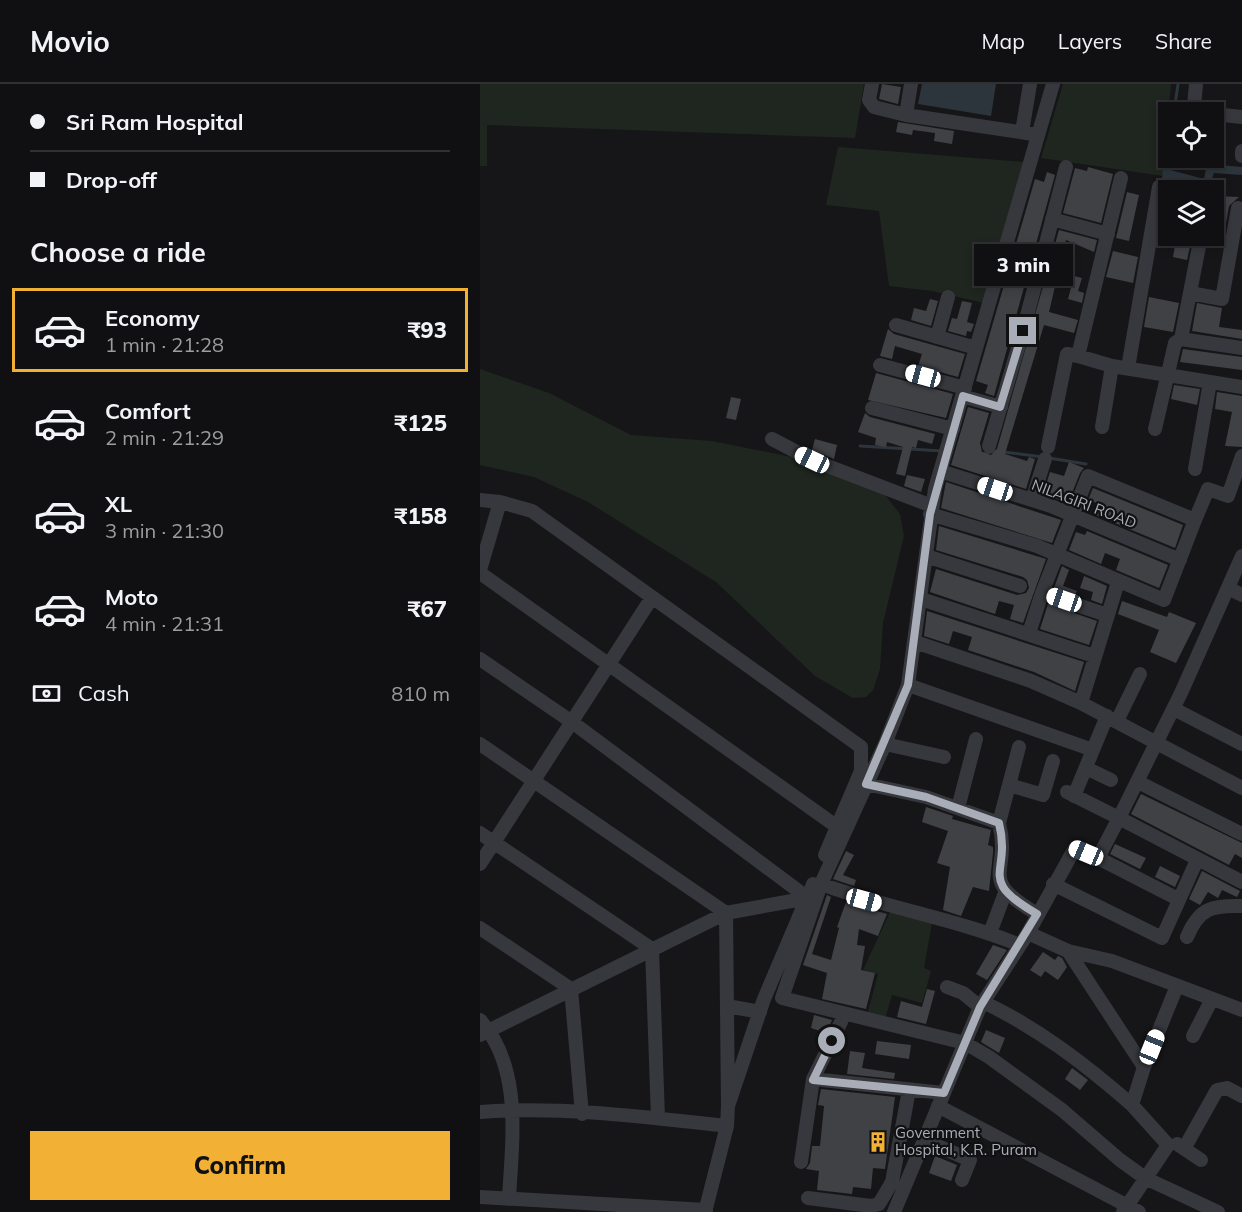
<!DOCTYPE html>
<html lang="en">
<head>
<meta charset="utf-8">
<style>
	body { margin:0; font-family:Mulish,sans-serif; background:#1e1e20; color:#f1f3f6; height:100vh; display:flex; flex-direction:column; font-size:22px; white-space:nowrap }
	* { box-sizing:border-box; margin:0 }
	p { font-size:20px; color:#9c9d9f }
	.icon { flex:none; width:33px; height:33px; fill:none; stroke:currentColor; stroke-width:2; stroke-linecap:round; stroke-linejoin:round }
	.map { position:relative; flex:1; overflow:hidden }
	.panel { display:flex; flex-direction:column; background:#101012; width:480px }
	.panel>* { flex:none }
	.top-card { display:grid; align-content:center; height:132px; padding:0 30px; background:#101012 }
	.buttons { position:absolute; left:678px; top:18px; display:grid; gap:12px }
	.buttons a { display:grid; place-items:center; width:66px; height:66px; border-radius:0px; background:#101012; box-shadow:0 3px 9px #0003,0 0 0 2px #303032; font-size:30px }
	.end { position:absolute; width:27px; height:27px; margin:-14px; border:8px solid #a8adb8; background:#111; box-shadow:0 0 0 3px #111 }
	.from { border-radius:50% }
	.bubble { position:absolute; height:42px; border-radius:0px; background:#101012; box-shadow:0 3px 9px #0003,0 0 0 2px #303032; font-size:20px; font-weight:800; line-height:42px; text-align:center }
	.car { position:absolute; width:18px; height:36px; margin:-18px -9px; border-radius:8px; box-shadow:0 0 4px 2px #0007; background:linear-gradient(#fff 24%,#345 0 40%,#fff 0 76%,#345 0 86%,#fff 0) }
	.top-card b { display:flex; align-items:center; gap:21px; height:57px; font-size:22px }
	.top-card b+b { border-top:2px solid #303032 }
	.top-card i { width:15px; height:15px; background:#f1f3f6 }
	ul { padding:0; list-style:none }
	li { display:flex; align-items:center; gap:18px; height:84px; margin:0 12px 9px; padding:0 18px; border:3px solid transparent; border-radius:0px }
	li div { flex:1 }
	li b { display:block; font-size:22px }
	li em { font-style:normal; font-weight:800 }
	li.current { border-color:#f2b134 }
	li>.icon { width:54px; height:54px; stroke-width:1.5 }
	h2 { padding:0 30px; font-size:27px; line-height:72px }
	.pay { display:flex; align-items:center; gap:15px; height:66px; padding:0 30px; font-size:22px }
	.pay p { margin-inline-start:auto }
	.cta { display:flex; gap:12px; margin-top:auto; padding:12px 30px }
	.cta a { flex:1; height:69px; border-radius:0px; background:#f2b134; color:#111; font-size:24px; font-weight:800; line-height:69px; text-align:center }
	header { display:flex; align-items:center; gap:36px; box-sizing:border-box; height:84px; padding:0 30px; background:#101012; border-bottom:2px solid #303032 }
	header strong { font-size:28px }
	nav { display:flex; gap:33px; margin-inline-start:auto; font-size:21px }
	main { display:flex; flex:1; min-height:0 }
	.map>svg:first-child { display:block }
	.green { fill:#1e261f }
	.water { fill:#2c353c }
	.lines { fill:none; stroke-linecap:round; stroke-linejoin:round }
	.stream { stroke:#2c353c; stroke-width:3 }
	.building { fill:#404145 }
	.minor { stroke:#37383d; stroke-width:14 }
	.route { stroke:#a8adb8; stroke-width:8 }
	.labels { text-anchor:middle; stroke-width:4.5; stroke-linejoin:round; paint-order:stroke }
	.street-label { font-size:15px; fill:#a8adb8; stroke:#111113 }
	.poi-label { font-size:15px; fill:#a8adb8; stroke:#111113; text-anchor:start }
</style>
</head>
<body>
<header>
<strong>Movio</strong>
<nav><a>Map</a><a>Layers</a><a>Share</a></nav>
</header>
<main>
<section class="panel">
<div class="top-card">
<b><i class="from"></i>Sri Ram Hospital</b>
<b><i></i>Drop-off</b>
</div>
<h2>Choose a ride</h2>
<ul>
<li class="current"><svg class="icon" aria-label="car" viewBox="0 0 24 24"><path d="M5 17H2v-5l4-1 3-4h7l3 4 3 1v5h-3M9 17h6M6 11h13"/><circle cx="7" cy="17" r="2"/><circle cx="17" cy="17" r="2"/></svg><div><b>Economy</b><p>1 min · 21:28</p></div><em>₹93</em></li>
<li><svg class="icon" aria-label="car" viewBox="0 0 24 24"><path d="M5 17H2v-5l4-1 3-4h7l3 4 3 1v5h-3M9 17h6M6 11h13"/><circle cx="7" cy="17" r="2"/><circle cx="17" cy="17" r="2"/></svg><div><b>Comfort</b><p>2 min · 21:29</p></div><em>₹125</em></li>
<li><svg class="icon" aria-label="car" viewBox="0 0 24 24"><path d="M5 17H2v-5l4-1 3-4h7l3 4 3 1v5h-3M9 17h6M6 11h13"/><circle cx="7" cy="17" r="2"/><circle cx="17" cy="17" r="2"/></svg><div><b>XL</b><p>3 min · 21:30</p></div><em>₹158</em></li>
<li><svg class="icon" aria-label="car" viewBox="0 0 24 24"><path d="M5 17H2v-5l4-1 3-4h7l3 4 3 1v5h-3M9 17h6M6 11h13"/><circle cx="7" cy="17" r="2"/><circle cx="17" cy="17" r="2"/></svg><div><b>Moto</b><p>4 min · 21:31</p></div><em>₹67</em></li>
</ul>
<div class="pay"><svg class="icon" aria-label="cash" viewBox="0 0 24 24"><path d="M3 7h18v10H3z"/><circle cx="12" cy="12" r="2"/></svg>Cash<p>810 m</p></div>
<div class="cta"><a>Confirm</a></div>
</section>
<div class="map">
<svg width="762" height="1128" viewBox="0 0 762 1128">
	<rect width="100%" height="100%" fill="#161618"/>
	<path class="green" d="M0 0H384L375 54 7 41V82H0Z
		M583 0H691L683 92 561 74Z
		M358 63 545 78 504 219 452 207 409 202 399 127 346 121Z
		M0 285 69 309 151 351 232 357 321 375 394 397 420 430 424 452 403 539 400 585 393 606 386 613 373 614 335 592 236 498 108 418 54 393 0 381Z
		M411 826 452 839 444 884 451 887 442 919 412 911 405 935 387 931 398 890 383 886Z"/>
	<path class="water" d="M442 0H516L511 32 438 20Z
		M727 80 762 83V91L734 89 729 103 682 95 683 84 724 95Z"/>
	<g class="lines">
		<path class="stream" d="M694 28 698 0
			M685 89 688 67
			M380 362 462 367
			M501 370 516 367 563 373
			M569 374 606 380"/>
	</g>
	<path class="building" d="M402 0 421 3 418 20 399 15Z
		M418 38 474 47 472 60 454 57 455 49 433 46 432 51 416 48Z
		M608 83 633 90 621 139 583 129 595 84 607 87Z
		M567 88 575 91 514 312 505 309 508 301 496 297 555 95 564 98Z
		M647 108 659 111 649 157 636 154Z
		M737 112 759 113 749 122 744 150 735 149 740 122 734 121V114Z
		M579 146 617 156 614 168 586 156 569 228 598 236 594 249 564 241 531 350 525 370 547 377 549 373 555 375 546 405 471 381 488 323 509 329 500 359 502 368 511 371 517 365Z
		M696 155 711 158 707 176 693 173Z
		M633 167 658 173 653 199 626 193Z
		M594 192 602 194 598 207 604 209 602 219 588 215Z
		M669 213 699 219 693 248 664 243Z
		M450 215 458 217 451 242 431 236 434 224 446 227Z
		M482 217 492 219 487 238 494 240 491 248 487 247 486 252 468 247 472 234 477 235Z
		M717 219 742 224 739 243 762 246V255L712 247Z
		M408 245 414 250 485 270 478 293 438 282 442 270 415 262 412 275 400 272Z
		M703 265 762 273V286L700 278Z
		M396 289 473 310 466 334 388 316Z
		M694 301 720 305 717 321 691 315Z
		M737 308 762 312V363L745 362 752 328 735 325Z
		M251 313 261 315 256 336 246 334Z
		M385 329 390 333 455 350 452 360 438 356 436 364 432 363 425 392 416 390 423 363 407 358 406 363 395 361 396 354 378 348Z
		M335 355 357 361 354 375 332 366Z
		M589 378 604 384 600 389 588 419 563 410 570 388 584 392Z
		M427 391 445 395 441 408 424 402Z
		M466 398 581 436 572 459 461 424Z
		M613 404 703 441 695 464 613 430 617 419 608 416Z
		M459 442 566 475 543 539 530 535 534 521 519 517 515 530 450 508 456 485 537 511 546 509 549 504 547 496 543 493 456 466Z
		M607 447 688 481 679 504 636 486 640 475 625 469 621 480 589 466 596 448 605 451Z
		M582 482 589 486 583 502 597 507 595 511 574 504Z
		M604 492 627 502 622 520 611 516 613 508 600 504Z
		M642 517 687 533 689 528 716 539 696 579 670 568 679 546 638 530Z
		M568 520 617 537 609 561 560 545Z
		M447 527 604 578 595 607 554 588 488 566 492 553 473 547 469 560 444 552Z
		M661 710 762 759V774L755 770 749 781 651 730Z
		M446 723 473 732 472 735 511 746 508 761 513 763V769L509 807 493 803 481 832 463 826 470 783 457 779 468 747 442 738Z
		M635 760 666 774 660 785 630 770Z
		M366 767 374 771 363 791 376 796 374 802 353 795Z
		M680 782 700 792 695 803 675 793Z
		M722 787 760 807 757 813 742 806 738 814 728 808 720 821 709 815Z
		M347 811 351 813 332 870 351 876 359 844 357 843 366 818 407 830 398 852 379 845 377 861 385 862 381 886 395 889 386 925 342 915 347 889 323 881Z
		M513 861 527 866 507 896 496 890Z
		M563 868 575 876 578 872 582 874 587 883 578 896 565 887 561 893 550 886Z
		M447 905 455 907 446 940 417 933 421 917 442 923Z
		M334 931 352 936 346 949 331 944Z
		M506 946 525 954 519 969 501 958Z
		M397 957 431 961 429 975 395 970Z
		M370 967 385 969 382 984 415 989 414 995 367 990Z
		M592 984 608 996 600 1006 585 995Z
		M341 1005 415 1013 405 1085 393 1084 391 1105 373 1103 372 1110 337 1106 339 1087 326 1085 330 1079 332 1062H340L344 1022 338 1021Z
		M455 1072 477 1081 471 1097 449 1089Z"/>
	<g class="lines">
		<path class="minor" d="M392 0 389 16 394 23 426 31
			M431 0 426 31 553 50
			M573 0 455 405 428 601 405 660 341 800 302 914 485 959 509 973 582 1026 640 1076 665 1094 738 1128
			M716 0 714 22 719 28
			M734 30 762 33
			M542 48 550 0
			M762 72V67
			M641 94 598 272 632 282 762 303
			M730 106 731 101
			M572 135 628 150
			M710 209 742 215 758 124
			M416 241 496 264
			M457 253 468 213
			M701 255 721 152
			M400 281 485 304
			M648 284 679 103
			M482 312 521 323
			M392 324 473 345
			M622 343 632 282
			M675 345 695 259 701 255 762 264
			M292 355 332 376 452 422
			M509 362 543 247 586 83
			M568 363 587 270 598 272
			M715 385 730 298
			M460 387 571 422 700 476
			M0 416 20 418 52 427 381 663V687L345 771
			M552 416 565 375
			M450 430 557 462 684 516 715 436 608 392 562 509
			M715 436 728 405 748 412 762 372
			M446 472 540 502
			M0 486 20 418
			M0 489 356 742
			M748 504 762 511
			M441 515 614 572
			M549 549 562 509 627 531
			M435 558 551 597 601 619 762 704
			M0 575 92 638 328 814 333 800
			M428 601 613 666
			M601 619 638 498
			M694 625 762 660
			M637 637 660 590
			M0 660 246 829 248 1022
			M405 660 464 673
			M606 684 631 696
			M658 698 762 750
			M386 700 446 713 519 739C532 791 495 793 557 830
			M529 701 563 711 573 677
			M587 708 639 734 701 609 762 472
			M594 712 627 632
			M478 724 496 655
			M519 739 539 663
			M0 749 172 865 178 1034
			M618 774 698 815
			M0 780 171 515
			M341 800C406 824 476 835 540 861
			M573 800 682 854 717 776
			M0 844 91 905 102 1030
			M510 849 525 809
			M548 849 588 867 632 877 762 926
			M707 853C719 824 732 821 762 822
			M588 867 664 983 652 1021 688 1061 643 1128
			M467 903 483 909 500 923
			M503 918C558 944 605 980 652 1021
			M247 922 280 928
			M0 936C43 984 32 1056 29 1115
			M0 951 246 829 328 814
			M713 952 732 915
			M664 983 697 902
			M333 995 463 1009
			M458 1022 659 1128
			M0 1028C81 1022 166 1033 247 1042
			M444 1056 490 1076 482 1096
			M697 1060 721 1076
			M705 1063 737 1006 747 1004 762 1012
			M321 1078 333 995 361 938
			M0 1113 226 1126
			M328 1114 391 1122 399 1120 412 1098 429 1006
			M225 1128 247 1042 248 1022 284 915 327 814
			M414 1128 500 923 548 849 595 764 618 774 639 734 762 798"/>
	</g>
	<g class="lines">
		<path class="route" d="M352 957 333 996 464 1009 500 923 557 830C495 794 532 791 519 739L446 713 386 700 428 601 450 430 483 312 520 323 543 247"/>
	</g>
	<defs>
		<g id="building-bare" transform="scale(1.62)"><path d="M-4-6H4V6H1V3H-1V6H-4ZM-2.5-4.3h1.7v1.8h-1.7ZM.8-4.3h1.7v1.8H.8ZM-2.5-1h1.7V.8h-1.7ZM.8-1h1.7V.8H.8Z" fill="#f2b134" stroke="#111113" stroke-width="2.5" paint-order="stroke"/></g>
	</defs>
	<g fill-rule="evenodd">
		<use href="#building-bare" x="398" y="1058"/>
	</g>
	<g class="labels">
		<g class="street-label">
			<text transform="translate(604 420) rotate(21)" y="5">NILAGIRI ROAD</text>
		</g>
		<g class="poi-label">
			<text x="415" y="1054">Government<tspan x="415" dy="17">Hospital, K.R. Puram</tspan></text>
		</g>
	</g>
</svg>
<div class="buttons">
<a><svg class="icon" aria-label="locate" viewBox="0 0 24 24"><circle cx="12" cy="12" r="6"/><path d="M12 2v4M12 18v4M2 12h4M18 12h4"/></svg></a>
<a><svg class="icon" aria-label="layers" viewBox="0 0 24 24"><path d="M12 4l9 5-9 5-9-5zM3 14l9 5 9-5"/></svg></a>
</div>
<i class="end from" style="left:352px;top:957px"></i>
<i class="end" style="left:543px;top:247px"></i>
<div class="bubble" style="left:494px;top:160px;width:99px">3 min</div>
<i class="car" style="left:443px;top:292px;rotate:285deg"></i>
<i class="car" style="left:332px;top:376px;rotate:295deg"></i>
<i class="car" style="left:515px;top:405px;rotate:288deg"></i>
<i class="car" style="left:584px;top:516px;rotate:289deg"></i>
<i class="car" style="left:606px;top:769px;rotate:293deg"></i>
<i class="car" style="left:384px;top:816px;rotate:105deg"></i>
<i class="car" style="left:672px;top:963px;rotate:22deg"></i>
</div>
</main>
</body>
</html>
